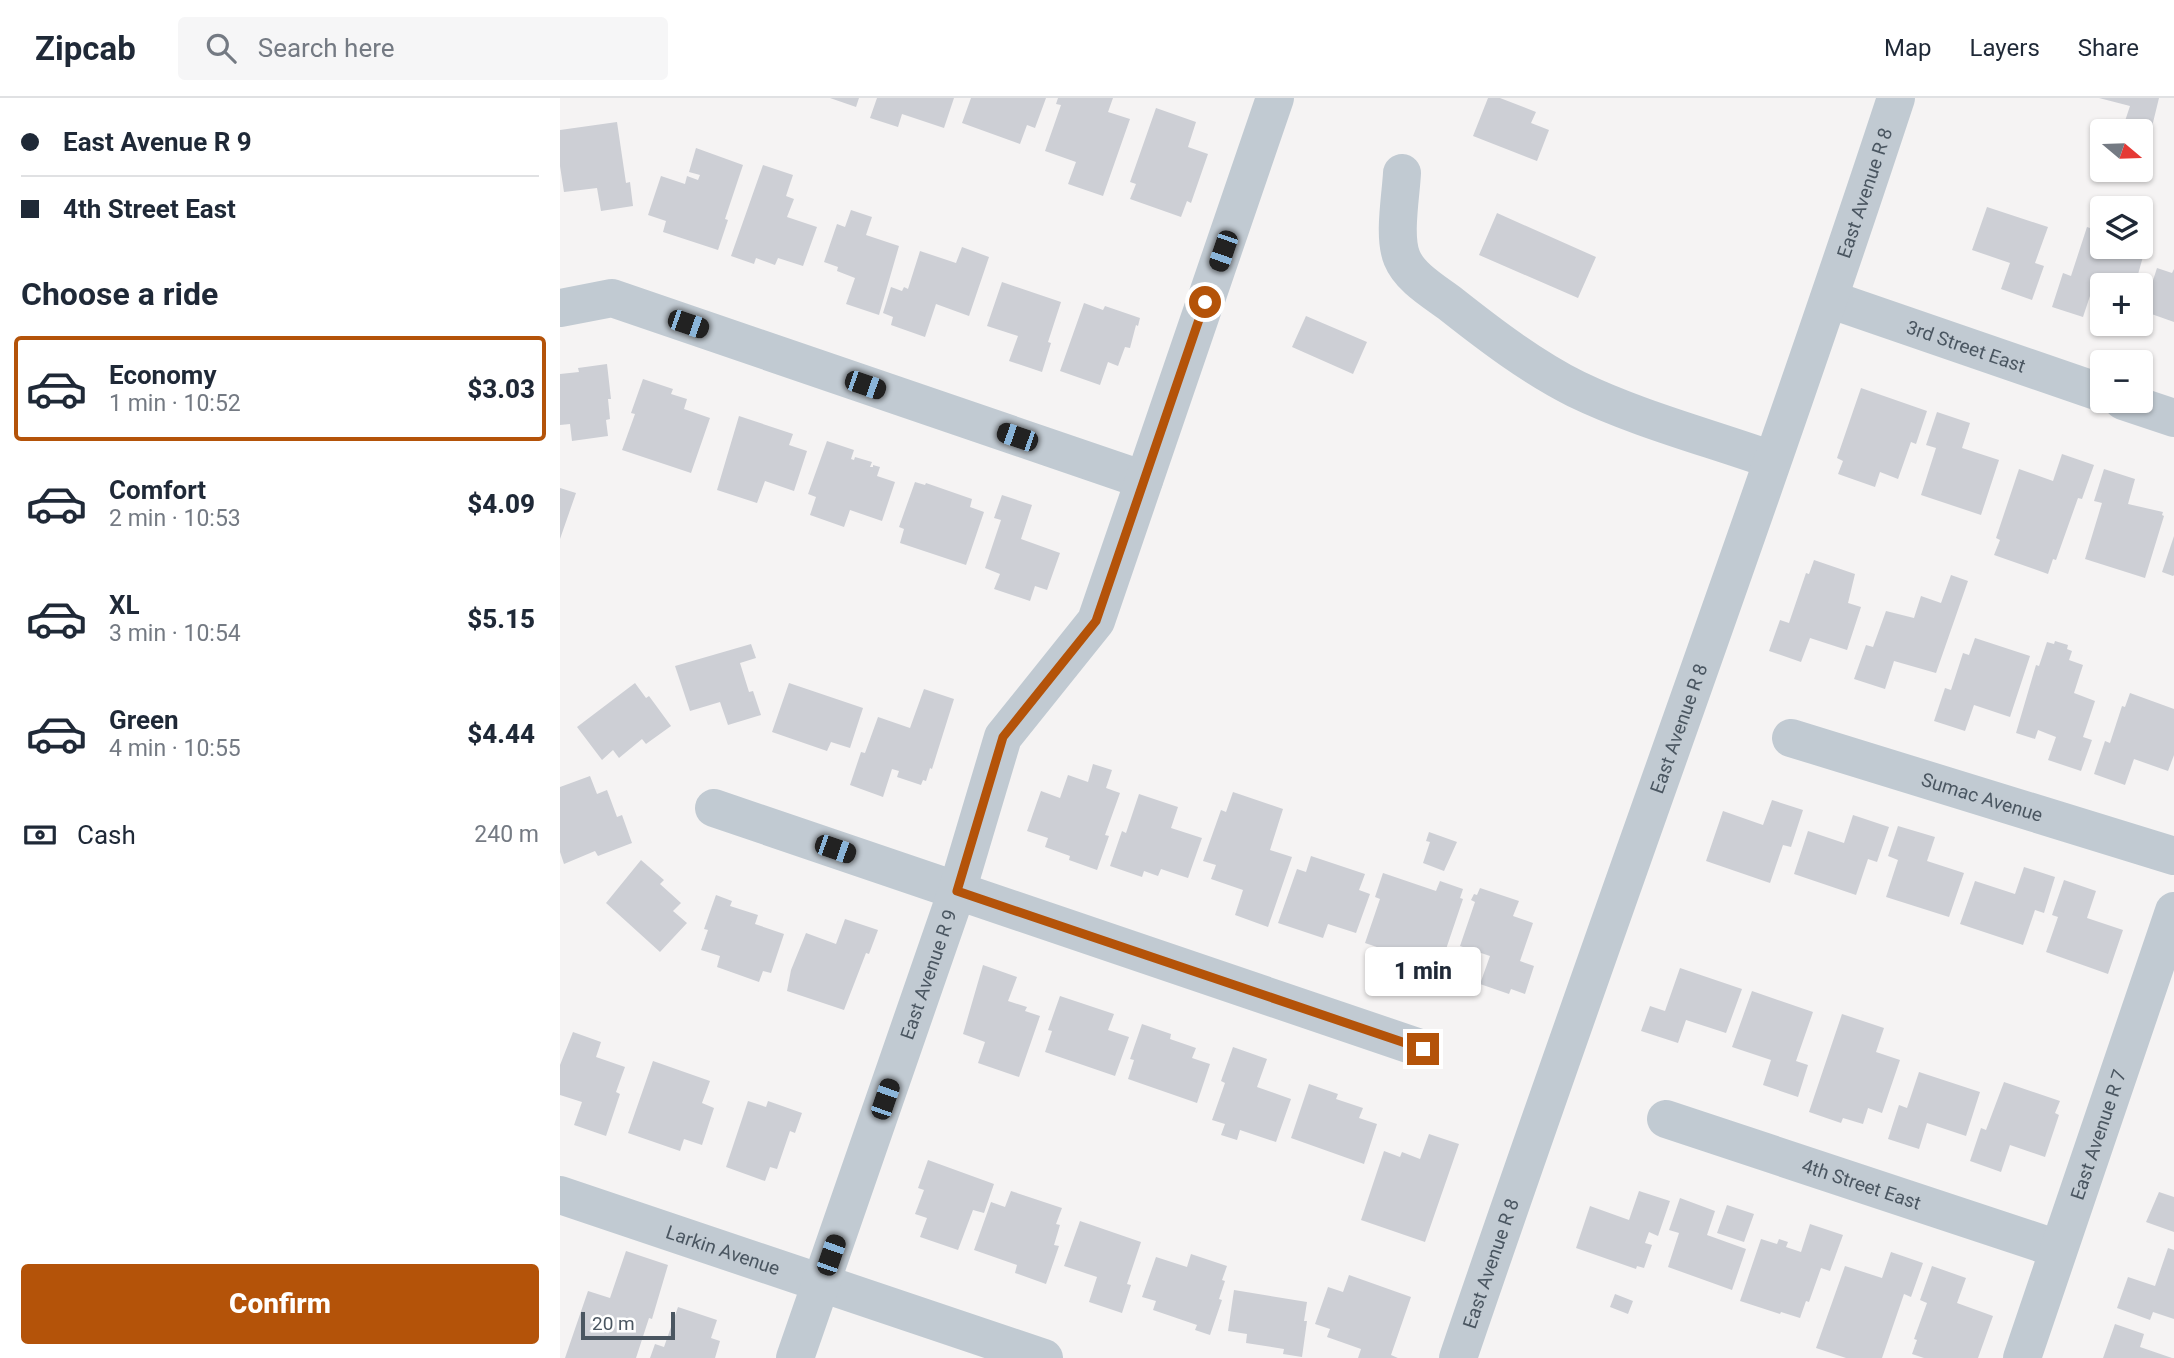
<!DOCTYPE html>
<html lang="en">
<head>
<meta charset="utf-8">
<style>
	body { margin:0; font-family:Roboto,sans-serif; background:#f6f6f7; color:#1f2937; height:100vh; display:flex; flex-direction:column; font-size:26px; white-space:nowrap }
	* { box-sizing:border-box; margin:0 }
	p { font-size:23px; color:#747a83 }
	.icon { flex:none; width:38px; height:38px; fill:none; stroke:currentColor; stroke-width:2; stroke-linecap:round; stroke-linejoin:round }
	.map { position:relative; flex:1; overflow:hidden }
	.side { display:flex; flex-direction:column; background:#fff; width:560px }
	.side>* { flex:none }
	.banner { display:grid; align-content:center; height:154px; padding:0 21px; background:#fff }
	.needle { width:46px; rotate:109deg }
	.tools { position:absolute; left:1530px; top:21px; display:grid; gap:14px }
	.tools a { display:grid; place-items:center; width:63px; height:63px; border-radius:7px; background:#fff; box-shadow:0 2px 5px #0004; font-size:35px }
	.scale { position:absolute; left:21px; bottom:18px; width:94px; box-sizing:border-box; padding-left:7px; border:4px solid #4a5661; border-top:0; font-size:19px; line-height:24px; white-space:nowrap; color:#4a5661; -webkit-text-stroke:5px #fff; paint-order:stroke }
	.end { position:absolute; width:32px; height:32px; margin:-16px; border:9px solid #b45309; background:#fff; box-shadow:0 0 0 4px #fff }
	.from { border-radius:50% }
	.bubble { position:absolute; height:49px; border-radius:7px; background:#fff; box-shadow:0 2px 5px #0004; font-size:23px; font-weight:800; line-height:49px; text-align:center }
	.car { position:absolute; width:21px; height:42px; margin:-21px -10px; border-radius:9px; box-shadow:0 0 5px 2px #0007; background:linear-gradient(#222 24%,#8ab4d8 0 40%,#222 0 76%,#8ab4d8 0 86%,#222 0) }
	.banner b { display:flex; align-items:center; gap:24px; height:66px; font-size:26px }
	.banner b+b { border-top:2px solid #e0e1e3 }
	.banner i { width:18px; height:18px; background:#1f2937 }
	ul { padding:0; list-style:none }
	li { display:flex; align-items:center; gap:21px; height:105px; margin:0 14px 10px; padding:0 7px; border:4px solid transparent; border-radius:7px }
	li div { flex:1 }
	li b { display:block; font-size:26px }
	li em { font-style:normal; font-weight:800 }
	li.active { border-color:#b45309 }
	li>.icon { width:63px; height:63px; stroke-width:1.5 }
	h2 { padding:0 21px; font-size:32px; line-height:84px }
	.pay { display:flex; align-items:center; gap:18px; height:77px; padding:0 21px; font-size:26px }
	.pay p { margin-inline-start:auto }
	.action { display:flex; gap:14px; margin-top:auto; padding:14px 21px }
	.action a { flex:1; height:80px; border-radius:7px; background:#b45309; color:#fff; font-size:28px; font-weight:800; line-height:80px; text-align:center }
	header { display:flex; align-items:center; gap:42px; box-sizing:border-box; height:98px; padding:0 35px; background:#fff; border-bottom:2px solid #e0e1e3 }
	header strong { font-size:33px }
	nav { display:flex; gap:38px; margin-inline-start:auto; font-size:24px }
	.search { width:490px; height:63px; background:#f6f6f7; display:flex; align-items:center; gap:18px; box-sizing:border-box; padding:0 24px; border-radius:7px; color:#747a83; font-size:26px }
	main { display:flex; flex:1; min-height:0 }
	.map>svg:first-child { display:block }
	.building { fill:#cdcfd5 }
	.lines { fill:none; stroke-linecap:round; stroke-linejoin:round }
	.minor { stroke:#c1cad2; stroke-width:38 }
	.route { stroke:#b45309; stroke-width:9 }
	.labels { text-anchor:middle; stroke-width:7; stroke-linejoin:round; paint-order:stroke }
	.street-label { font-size:19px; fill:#4a5661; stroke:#fff }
</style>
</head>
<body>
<header>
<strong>Zipcab</strong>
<div class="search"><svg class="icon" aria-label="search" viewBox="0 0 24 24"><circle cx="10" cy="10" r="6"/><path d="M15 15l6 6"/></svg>Search here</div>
<nav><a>Map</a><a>Layers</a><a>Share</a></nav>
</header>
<main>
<section class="side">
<div class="banner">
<b><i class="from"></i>East Avenue R 9</b>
<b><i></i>4th Street East</b>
</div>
<h2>Choose a ride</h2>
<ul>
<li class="active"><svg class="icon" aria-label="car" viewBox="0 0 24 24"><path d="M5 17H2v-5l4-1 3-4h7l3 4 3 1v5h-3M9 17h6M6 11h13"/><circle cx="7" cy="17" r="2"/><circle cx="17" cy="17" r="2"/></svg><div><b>Economy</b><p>1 min · 10:52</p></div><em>$3.03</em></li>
<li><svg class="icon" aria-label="car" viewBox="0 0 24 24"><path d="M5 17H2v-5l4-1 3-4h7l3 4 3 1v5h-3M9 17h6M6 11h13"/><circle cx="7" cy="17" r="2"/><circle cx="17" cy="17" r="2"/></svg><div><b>Comfort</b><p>2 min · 10:53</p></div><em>$4.09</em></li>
<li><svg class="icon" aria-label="car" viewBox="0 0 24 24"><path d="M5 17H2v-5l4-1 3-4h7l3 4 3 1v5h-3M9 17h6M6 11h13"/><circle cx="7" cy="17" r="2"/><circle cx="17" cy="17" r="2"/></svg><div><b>XL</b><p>3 min · 10:54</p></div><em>$5.15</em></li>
<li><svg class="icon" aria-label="car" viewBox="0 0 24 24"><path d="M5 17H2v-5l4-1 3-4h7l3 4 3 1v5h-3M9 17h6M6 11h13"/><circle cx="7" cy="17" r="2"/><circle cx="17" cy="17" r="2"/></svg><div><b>Green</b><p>4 min · 10:55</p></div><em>$4.44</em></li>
</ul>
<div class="pay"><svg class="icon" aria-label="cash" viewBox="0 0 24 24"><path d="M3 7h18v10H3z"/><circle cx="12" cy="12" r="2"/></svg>Cash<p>240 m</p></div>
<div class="action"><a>Confirm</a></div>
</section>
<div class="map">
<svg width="1614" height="1260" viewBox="0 0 1614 1260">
	<rect width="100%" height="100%" fill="#f5f3f3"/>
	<path class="building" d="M270 0H299L296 9Z
		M317 0H394L384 30 342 16 338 29 310 20Z
		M411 0H486L475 30 467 27 460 46 402 25Z
		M498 0H553L548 14 570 21 543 98 508 86 516 64 485 53 501 7 496 6Z
		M928 0H940L976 14 971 25 989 32 977 63 913 38Z
		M1539 0H1599L1589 41 1580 38V33L1562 32 1570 8Z
		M596 10 636 24 628 49 648 56 631 105 627 103 621 119 570 101 576 86 570 84Z
		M57 24 66 85 70 84 73 108 41 113 37 90 4 94 0 68V32Z
		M136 50 183 67 165 121 168 122 158 152 103 134 106 123 88 117 101 78 125 86 127 78 138 82 140 77 129 74Z
		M203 67 233 77 226 98 234 101 227 119 257 129 243 168 218 160 215 167 196 160 194 166 171 158Z
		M1427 109 1488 129 1475 165 1484 168 1472 202 1441 191 1450 165 1412 152Z
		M291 112 312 119 306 137 339 148 319 217 286 206 295 180 277 173 278 169 264 164 277 126 285 129Z
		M937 115 1036 159 1018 200 919 157Z
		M1527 129 1542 134V149H1580V146L1586 148 1575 187H1542V195L1532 192 1523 219 1492 209 1503 175 1511 178Z
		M402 149 429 159 409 218 376 206 365 239 331 227 333 219 323 215 331 189 342 193 344 189 348 191 360 153 396 165Z
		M1597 170 1612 175 1614 171V224L1583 213Z
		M442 184 501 204 488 244 491 245 482 274 449 263 458 238 427 228Z
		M524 205 543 212 545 208 580 220 578 228 576 227 570 250 565 249 558 268 548 264 540 287 500 273Z
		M746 218 807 244 793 276 732 249Z
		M47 266 51 301H48L50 321 46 322 48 338 12 343 10 326 0 327V276L19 274 18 270Z
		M83 281 113 291 111 296 127 301 124 311 150 320 131 375 62 352 75 316 71 315Z
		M1301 290 1367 313 1356 346 1351 344 1338 381 1320 374 1315 389 1278 376 1283 363 1277 360Z
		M1377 314 1410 325 1402 350 1439 362 1421 417 1361 397 1376 350 1366 347Z
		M179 318 233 336 229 347 247 353 234 393 205 383 197 405 157 392Z
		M267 343 294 352 291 361 294 362 295 359 312 364 310 369H313V367L320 369 317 378 335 384 322 423 290 412 284 429 250 417 256 399 248 396Z
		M1502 356 1534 367 1522 401 1518 400 1496 462 1493 461 1488 476 1434 457 1440 442 1436 440 1459 371 1493 383Z
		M1544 371 1575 381 1568 406 1603 414 1602 417 1604 418 1585 480 1525 461 1542 405 1534 403Z
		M355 384 365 387 366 385 412 401 410 409 424 414 406 467 340 445 344 431 339 429Z
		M0 390 16 395 0 441Z
		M442 397 472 407 461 441 500 455 487 492 475 488 470 503 434 491 440 476 425 470 441 422 434 420Z
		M1614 438V477L1613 478 1602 474Z
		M1254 462 1295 476 1288 505 1301 509 1287 552 1250 540 1241 564 1209 553 1220 522 1229 525 1246 475 1249 476Z
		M1391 477 1408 483 1376 575 1334 563 1325 591 1294 581 1306 547 1313 549 1326 513 1354 520 1361 498 1381 505Z
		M1415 540 1470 558 1450 619 1414 607 1405 633 1374 623 1385 590 1391 592 1403 555 1409 557Z
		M1495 543 1508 547 1507 551 1512 553 1509 562 1523 567 1514 595 1535 603 1523 639 1532 642 1521 673 1488 662 1496 639 1478 632 1475 641 1456 635 1476 567 1479 568 1487 544 1494 546Z
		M191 546 196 560 180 565 189 594 193 593 201 617 168 627 160 604 130 613 115 568Z
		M75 585 86 600 89 598 111 628 86 646 82 641 59 660 53 652 42 662 17 629Z
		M229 585 303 610 290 650 271 644 267 653 212 634Z
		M364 591 394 601 372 671 370 670 366 683 363 682 361 687 337 679 339 673 332 671 323 699 290 687 301 654 305 655 318 619 350 630Z
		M1570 595 1614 611V657L1608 673 1574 661 1565 687 1534 676 1545 643 1550 645 1562 608 1565 609Z
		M533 666 552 672 546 690 560 695 545 737 549 738 537 772 509 762 510 758 485 749 488 740 467 733 481 693 500 700 508 677 528 684Z
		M30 678 37 696 47 692 57 719 62 717 72 745 38 758 35 753 4 766 0 754V689Z
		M673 694 723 711 710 752 732 759 708 829 675 817 683 792 651 781 656 767 643 763 661 712 666 714Z
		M579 696 618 709 611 730 642 740 628 780 601 771 598 778 584 773 582 779 550 768 562 733 566 735Z
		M1212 702 1243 712 1231 749 1223 747 1210 785 1146 763 1163 713 1203 727Z
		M1293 717 1329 729 1317 764 1308 761 1296 797 1234 776 1248 733 1284 745Z
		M1338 728 1375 739 1367 763 1404 775 1389 819 1326 799 1338 762 1328 758Z
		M869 734 897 744 884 773 863 765 870 744 866 743Z
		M751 758 805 776 799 792 810 796 796 835 768 826 763 840 718 825 737 771 746 774Z
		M81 762 104 782 100 786 121 805 113 813 127 825 100 854 46 805Z
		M1464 769 1495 779 1484 815 1475 812 1463 847 1400 826 1415 783 1455 796Z
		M823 775 876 793 880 783 903 791 900 800 903 801 883 860 865 854 861 864 805 845 820 801 815 799Z
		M1504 782 1536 793 1527 820 1563 832 1548 876 1486 854 1498 819 1492 817Z
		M920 790 959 803 953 818 973 825 960 863 974 868 965 896 951 891 949 896 920 886 930 858 900 848 915 804 911 802 914 796 917 797Z
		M156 797 172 803 170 808 198 817 195 826 224 836 211 875 203 873 199 884 157 869 160 858 141 852 148 832 144 831Z
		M285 821 318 832 309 856 306 855 284 912 227 893 231 872 246 835 276 846Z
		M423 867 457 879 448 903 467 909 465 913 480 918 459 979 418 965 425 944 403 936Z
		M1120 870 1182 891 1166 935 1126 922 1118 945 1081 933 1090 908 1105 913Z
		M1192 893 1253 914 1236 963 1248 967 1238 999 1203 987 1211 962 1172 949Z
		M500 898 554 916 548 932 569 939 555 978 485 954 492 933 488 932Z
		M1282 916 1324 930 1316 954 1340 962 1322 1015 1308 1010 1303 1026 1283 1020 1281 1025 1249 1014Z
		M582 926 611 936 610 941 636 950 632 960 650 966 637 1005 568 981 574 962 570 961Z
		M13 934 41 944 36 959 65 969 56 994 60 996 46 1038 14 1027 22 1004 0 997V967Z
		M673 949 707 961 697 989 731 1001 716 1044 680 1032 677 1042 661 1037 665 1026 652 1022 665 985 661 983Z
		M93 963 150 983 142 1005 154 1010 142 1047 124 1041 120 1053 68 1035Z
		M1359 974 1420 994 1406 1038 1367 1025 1359 1051 1328 1041 1339 1007 1347 1010Z
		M1444 984 1500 1003 1495 1015 1499 1017 1485 1059 1450 1047 1441 1074 1410 1063 1421 1030 1426 1032Z
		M749 986 778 996 776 1001 803 1010 799 1020 817 1026 804 1066 731 1040Z
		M188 1003 206 1009 208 1003 242 1015 235 1035 230 1033 217 1071 210 1069 205 1083 166 1069Z
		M869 1036 899 1046 865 1144 801 1122 824 1053 840 1059 842 1054 860 1061Z
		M368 1062 434 1086 424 1115 413 1112 398 1152 360 1139 367 1120 355 1116 364 1092 358 1090Z
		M451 1093 502 1110 496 1126 500 1127 494 1147 499 1148 486 1186 455 1175 457 1167 414 1152 431 1104 445 1109Z
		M1079 1093 1110 1103 1098 1138 1089 1134 1085 1145 1092 1147 1084 1170 1077 1168 1076 1171 1016 1150 1030 1108 1069 1122Z
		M1599 1094 1614 1099V1134L1586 1124Z
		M1120 1100 1155 1113 1147 1137 1186 1151 1172 1192 1108 1169 1119 1135 1109 1132Z
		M1167 1107 1194 1116 1184 1144 1157 1135Z
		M520 1123 581 1144 567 1186 571 1187 562 1215 529 1204 537 1179 504 1168Z
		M1250 1126 1283 1137 1270 1173 1261 1170 1249 1204 1246 1203 1240 1220 1221 1214 1220 1216 1180 1203 1201 1141 1217 1146 1219 1141 1228 1144 1226 1149 1241 1154Z
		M1608 1150 1614 1152V1221L1593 1214 1590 1222 1557 1210 1568 1179 1595 1188Z
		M66 1153 108 1167 92 1221 89 1220 76 1260H5L28 1193 50 1200Z
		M1331 1154 1363 1165 1351 1199 1344 1196 1322 1260H1286L1256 1250 1285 1168 1322 1180Z
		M631 1156 667 1168 662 1182 665 1183 659 1201 662 1202 650 1237 635 1232 637 1227 593 1212 596 1203 582 1199 596 1159 627 1169Z
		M1372 1168 1406 1180 1397 1205 1433 1218 1418 1260H1364L1352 1256 1357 1242 1354 1241 1367 1205 1360 1202Z
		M789 1177 851 1199 831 1257 838 1260H798L801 1251 767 1239 770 1231 755 1226 768 1189 783 1194Z
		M674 1192 747 1204 744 1223H747L742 1259 723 1256 724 1251 686 1245 687 1236 668 1233Z
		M1055 1196 1073 1203 1068 1216 1050 1209Z
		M118 1209 157 1222 151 1240 160 1243 155 1260H90L95 1246 104 1249Z
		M1555 1226 1584 1236 1580 1249 1612 1260H1543Z"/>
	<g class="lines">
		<g class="minor">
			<path d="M842 75C841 97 833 139 842 160 850 180 875 194 892 207 930 237 972 269 1016 291 1078 321 1147 339 1212 362"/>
			<path id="s1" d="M1269 201 1542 295"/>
			<path d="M0 210 52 200 584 382"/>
			<path d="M1563 303 1614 320"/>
			<path id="s2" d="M1231 640 1614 758"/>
			<path d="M154 710 863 951"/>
			<path id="s3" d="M1106 1021 1498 1151"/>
			<path id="s4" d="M0 1097 484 1260"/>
			<path id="s5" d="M235 1260 397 793 443 639 536 523 715 0"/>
			<path id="s6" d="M898 1260C1041 839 1197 422 1336 0"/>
			<path id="s7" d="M1462 1260 1614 813"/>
		</g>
	</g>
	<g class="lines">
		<path class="route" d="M645 204 536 523 443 639 397 793 863 951"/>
	</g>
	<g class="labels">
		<g class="street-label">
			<text dy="7" stroke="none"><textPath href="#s6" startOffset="1234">East Avenue R 8</textPath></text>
			<text dy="7" stroke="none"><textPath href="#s1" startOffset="145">3rd Street East</textPath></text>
			<text dy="7" stroke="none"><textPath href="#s6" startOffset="667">East Avenue R 8</textPath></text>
			<text dy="7" stroke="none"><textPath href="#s2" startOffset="200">Sumac Avenue</textPath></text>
			<text dy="7" stroke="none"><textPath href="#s5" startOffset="406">East Avenue R 9</textPath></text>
			<text dy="7" stroke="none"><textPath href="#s7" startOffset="236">East Avenue R 7</textPath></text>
			<text dy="7" stroke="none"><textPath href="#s3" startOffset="206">4th Street East</textPath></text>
			<text dy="7" stroke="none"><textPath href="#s4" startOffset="172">Larkin Avenue</textPath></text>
			<text dy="7" stroke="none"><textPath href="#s6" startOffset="100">East Avenue R 8</textPath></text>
		</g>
	</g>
</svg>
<div class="tools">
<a><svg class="needle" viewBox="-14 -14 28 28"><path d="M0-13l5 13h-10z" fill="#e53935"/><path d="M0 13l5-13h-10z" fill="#747a83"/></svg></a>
<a><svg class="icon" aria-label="layers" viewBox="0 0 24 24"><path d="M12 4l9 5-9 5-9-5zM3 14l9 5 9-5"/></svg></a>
<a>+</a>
<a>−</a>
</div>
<div class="scale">20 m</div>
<i class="end from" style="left:645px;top:204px"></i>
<i class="end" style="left:863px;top:951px"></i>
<div class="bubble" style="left:805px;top:849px;width:116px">1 min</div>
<i class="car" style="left:663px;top:153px;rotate:199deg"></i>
<i class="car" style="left:128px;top:226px;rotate:109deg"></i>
<i class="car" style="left:305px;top:287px;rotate:109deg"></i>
<i class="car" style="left:457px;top:339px;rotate:289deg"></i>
<i class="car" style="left:275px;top:751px;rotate:109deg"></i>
<i class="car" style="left:325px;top:1001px;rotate:19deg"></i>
<i class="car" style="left:271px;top:1157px;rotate:19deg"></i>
</div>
</main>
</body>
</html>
